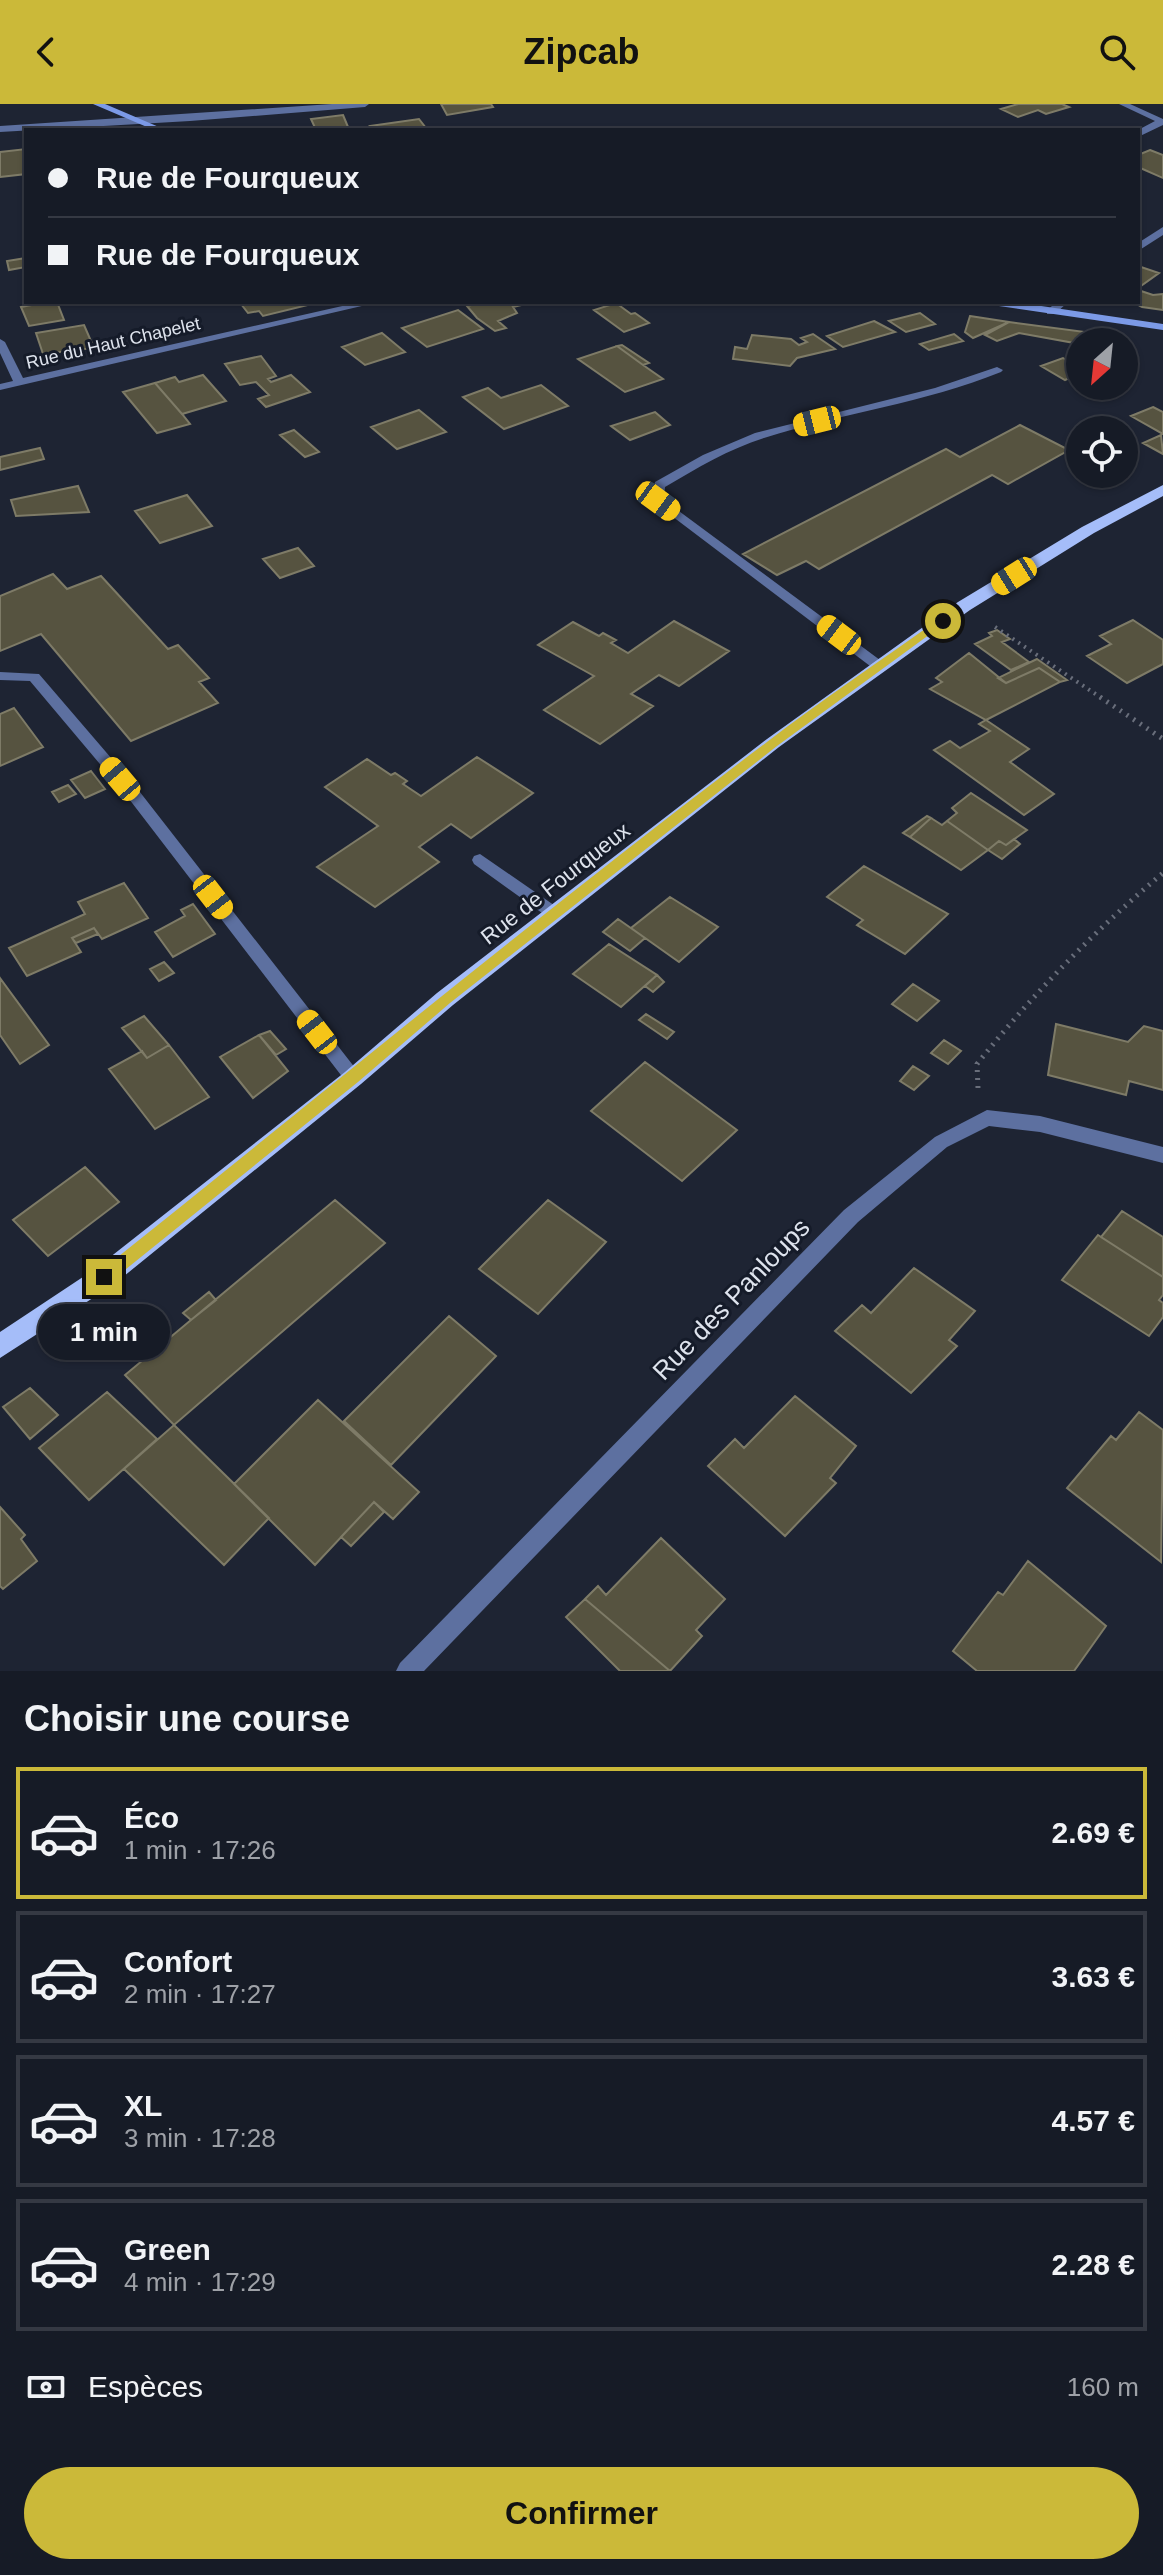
<!DOCTYPE html>
<html lang="fr">
<head>
<meta charset="utf-8">
<style>
	body { margin:0; font-family:Helvetica,sans-serif; background:#1f242e; color:#f1f3f6; height:100vh; display:flex; flex-direction:column; font-size:30px; white-space:nowrap }
	* { box-sizing:border-box; margin:0 }
	p { font-size:26px; color:#9ea1a7 }
	.icon { flex:none; width:44px; height:44px; fill:none; stroke:currentColor; stroke-width:2; stroke-linecap:round; stroke-linejoin:round }
	.map { position:relative; height:1567px; overflow:hidden }
	.panel { display:flex; flex-direction:column; background:#161b26; flex:1 }
	.panel>* { flex:none }
	.banner { position:absolute; left:24px; top:24px; width:1116px; height:176px; border-radius:0px; box-shadow:0 2px 6px #0004,0 0 0 2px #353943; display:grid; align-content:center; height:176px; padding:0 24px; background:#161b26 }
	.needle { width:52px; rotate:207deg }
	.tools { position:absolute; left:1066px; top:224px; display:grid; gap:16px }
	.tools a { display:grid; place-items:center; width:72px; height:72px; border-radius:50%; background:#161b26; box-shadow:0 2px 6px #0004,0 0 0 2px #353943; font-size:40px }
	.end { position:absolute; width:36px; height:36px; margin:-18px; border:10px solid #cbb939; background:#111; box-shadow:0 0 0 4px #111 }
	.from { border-radius:50% }
	.bubble { position:absolute; height:56px; border-radius:28px; background:#161b26; box-shadow:0 2px 6px #0004,0 0 0 2px #353943; font-size:26px; font-weight:700; line-height:56px; text-align:center }
	.car { position:absolute; width:24px; height:48px; margin:-24px -12px; border-radius:10px; box-shadow:0 0 6px 2px #0007; background:linear-gradient(#f5c518 24%,#345 0 40%,#f5c518 0 76%,#345 0 86%,#f5c518 0) }
	.banner b { display:flex; align-items:center; gap:28px; height:76px; font-size:30px }
	.banner b+b { border-top:2px solid #353943 }
	.banner i { width:20px; height:20px; background:#f1f3f6 }
	ul { padding:0; list-style:none }
	li { display:flex; align-items:center; gap:24px; height:132px; margin:0 16px 12px; padding:0 8px; border:4px solid #353943; border-radius:0px }
	li div { flex:1 }
	li b { display:block; font-size:30px }
	li em { font-style:normal; font-weight:700 }
	li.current { border-color:#cbb939 }
	li>.icon { width:72px; height:72px; stroke-width:1.5 }
	h2 { padding:0 24px; font-size:36px; line-height:96px }
	.pay { display:flex; align-items:center; gap:20px; height:88px; padding:0 24px; font-size:30px }
	.pay p { margin-inline-start:auto }
	.button { display:flex; gap:16px; margin-top:auto; padding:16px 24px }
	.button a { flex:1; height:92px; border-radius:48px; background:#cbb939; color:#111; font-size:32px; font-weight:700; line-height:92px; text-align:center }
	header { display:flex; justify-content:space-between; align-items:center; height:104px; padding:0 24px; background:#cbb939; color:#111; font-size:36px; font-weight:700 }
	.map>svg:first-child { display:block }
	.building { fill:#565340; stroke:#7e7b67; stroke-width:2 }
	.lines { fill:none; stroke-linecap:round; stroke-linejoin:round }
	.path-far1 { stroke:#696e7b; stroke-width:4; stroke-dasharray:2 5; stroke-linecap:butt }
	.path { stroke:#696e7b; stroke-width:5; stroke-dasharray:2 6; stroke-linecap:butt }
	.service { fill:#5d70a0; fill-rule:evenodd }
	.minor { fill:#5d70a0; fill-rule:evenodd }
	.secondary { fill:#7c9ae7; fill-rule:evenodd }
	.primary { fill:#a5bdf9; fill-rule:evenodd }
	.route { fill:#cbb939 }
	.labels { text-anchor:middle; stroke-width:6; stroke-linejoin:round; paint-order:stroke }
	.far-street-label { font-size:18px; fill:#dee3ed; stroke:#151b29 }
	.street-label { font-size:22px; fill:#dee3ed; stroke:#151b29 }
	.near-street-label { font-size:26px; fill:#dee3ed; stroke:#151b29 }
</style>
</head>
<body>
<header><svg class="icon" aria-label="back" viewBox="0 0 24 24"><path d="M15 5l-7 7 7 7"/></svg>Zipcab<svg class="icon" aria-label="search" viewBox="0 0 24 24"><circle cx="10" cy="10" r="6"/><path d="M15 15l6 6"/></svg></header>
<div class="map">
<svg width="1163" height="1567" viewBox="0 0 1163 1567">
	<rect width="100%" height="100%" fill="#1e2433"/>
	<path class="building" d="M441 0H491L493 3 447 11Z
		M1018 0H1062L1069 3 1046 10 1038 6 1018 13 1001 5Z
		M343 11 348 23 316 26 311 15Z
		M419 15 426 24 373 26 370 22Z
		M26 45V70L0 73V48Z
		M1150 46 1163 51V74L1138 63V51Z
		M26 154V163L9 166 7 157Z
		M1138 162 1159 169 1138 184Z
		M1138 186 1153 191 1163 190V206L1142 203 1133 198H1138Z
		M48 198H57L64 216 29 222 21 203Z
		M252 198H310L312 200 263 212 259 207 248 209 241 200Z
		M485 198H524L526 200 513 203 517 209 498 217 506 224 495 227 477 214 467 202Z
		M616 199 631 210 635 209 649 219 624 228 594 206Z
		M458 206 483 225 427 243 402 224Z
		M920 209 935 220 906 228 889 217Z
		M970 212 1009 218 973 234 965 228Z
		M874 217 895 228 843 243 827 232Z
		M1009 218 1085 228 1080 240 1019 229 997 237 985 231Z
		M84 221 94 244 43 250 36 229Z
		M382 229 405 248 365 261 342 243Z
		M813 230 835 245 797 254 790 262 733 255 735 243 747 245 752 231 791 235 799 241 807 238 801 234Z
		M954 230 963 237 929 246 920 240Z
		M622 241 649 259 643 261 617 242Z
		M617 242 643 261 663 275 625 288 578 255Z
		M261 252 276 272 268 275 271 278 291 271 310 288 266 303 258 295 269 291 256 278 240 281 225 260Z
		M1063 254 1080 264V269L1065 276 1041 262Z
		M203 271 226 297 182 310 155 279 175 273 179 278Z
		M155 279 182 310 190 320 157 329 123 288Z
		M541 281 568 302 504 325 463 293 488 284 501 294Z
		M1153 303 1163 308V330L1131 312Z
		M419 306 446 328 397 345 371 323Z
		M655 308 670 321 630 336 611 322Z
		M1020 321 1069 346 1008 380 992 371 819 465 806 457 777 471 743 450 946 345 960 353Z
		M294 326 319 348 305 353 280 331Z
		M1161 331 1163 350 1143 339Z
		M40 344 44 355 0 366V353Z
		M78 382 89 408 16 412 11 396Z
		M187 391 212 422 160 439 135 407Z
		M298 444 314 462 280 474 263 455Z
		M53 470 67 485 101 472 168 545 178 541 209 574 199 578 218 599 131 637 41 530 0 547V492Z
		M1133 516 1163 536V560L1127 579 1087 552 1111 540 1100 532Z
		M674 517 729 547 679 582 659 571 631 590 653 602 600 640 544 606 594 572 538 541 573 518 599 532 603 529 616 536 611 539 628 549Z
		M997 526 1010 535 1002 538 1029 558 1011 566 975 540 992 532 989 529Z
		M969 549 1006 579 1039 564 1060 578 986 616 930 585 942 578 936 574Z
		M1037 555 1067 576 1060 578 1039 564 1006 579 998 574Z
		M14 604 43 643 0 662V610Z
		M986 616 1029 645 1010 658 1054 690 1024 711 934 646 950 637 960 644 990 627 979 620Z
		M477 653 533 689 471 734 451 720 419 743 439 758 375 803 317 763 378 722 325 683 367 655 391 671 395 669 407 677 403 680 421 692Z
		M91 667 105 685 85 694 71 676Z
		M68 681 76 690 59 698 52 688Z
		M971 689 1027 726 1006 741 999 737 988 746 947 717 957 709 952 704Z
		M927 712 931 714 910 733 903 729Z
		M931 714 942 721 947 717 988 746 961 766 910 733Z
		M1014 735 1020 740 1002 755 988 746 999 737 1006 741Z
		M864 762 948 810 905 850 857 821 863 816 827 793Z
		M124 779 148 814 102 835 94 824 72 834 81 848 27 872 9 844 85 810 78 798Z
		M670 793 718 823 679 858 631 824Z
		M193 800 215 830 173 853 155 828 185 812 181 806Z
		M618 815 645 834 630 847 603 828Z
		M94 824 98 830 76 839 72 834Z
		M609 840 657 871 621 903 573 870Z
		M164 858 174 869 159 877 150 865Z
		M657 871 664 878 653 888 645 882Z
		M0 874 49 941 20 960 0 931Z
		M913 880 939 897 917 917 892 900Z
		M646 910 674 928 667 935 639 916Z
		M144 912 169 941 147 954 122 924Z
		M1056 920 1128 938 1144 922 1163 927V986L1129 977 1126 991 1048 971Z
		M270 927 286 945 276 951 259 931Z
		M259 931 288 967 253 994 220 953Z
		M944 936 961 947 948 960 931 949Z
		M169 941 209 993 155 1025 109 965 142 947 147 954Z
		M645 958 737 1026 682 1077 591 1007Z
		M913 962 929 972 914 986 900 977Z
		M85 1063 119 1098 48 1152 13 1116Z
		M335 1096 385 1139 174 1321 125 1271Z
		M548 1096 606 1138 538 1210 479 1165Z
		M1122 1107 1163 1133V1173L1101 1133Z
		M1098 1131 1163 1173V1191L1159 1196 1163 1199V1213L1149 1232 1062 1176Z
		M914 1164 975 1207 949 1236 957 1242 911 1289 835 1227 862 1201 871 1209Z
		M209 1188 216 1196 191 1216 183 1209Z
		M449 1212 496 1252 391 1361 344 1317Z
		M30 1284 58 1311 30 1335 3 1303Z
		M107 1288 157 1335 89 1396 39 1344Z
		M795 1292 856 1342 830 1374 836 1379 785 1432 708 1362 735 1335 744 1344Z
		M318 1296 419 1388 393 1415 374 1398 315 1461 234 1380Z
		M1139 1308 1163 1326 1161 1458 1067 1384 1111 1332 1116 1336Z
		M174 1321 269 1414 224 1461 124 1365Z
		M374 1398 384 1408 351 1442 341 1433Z
		M0 1403 25 1431 21 1435 37 1457 3 1485 0 1482Z
		M661 1434 725 1495 696 1526 702 1532 670 1567 585 1495 598 1482 606 1491Z
		M1028 1457 1106 1522 1074 1567H977L953 1547 998 1488 1003 1491Z
		M585 1495 670 1567H620L566 1513Z"/>
	<g class="lines">
		<path class="path-far1" d="M995 523 1103 595"/>
		<path class="path" d="M1100 593 1163 635
			M978 984 977 960C1033 890 1094 827 1163 769"/>
		<path class="service" d="M997 263 1003 266 1001 268C924 299 843 309 764 334 729 345 697 364 665 383L664 396 884 559 886 562 884 565H874L652 397 655 378 703 351 755 329 935 284Z
			M0 568 39 570 136 683 359 969 362 974 359 979 353 981 347 979 126 691 30 577 0 576Z
			M480 750 561 806 563 810 561 814H549L474 760 472 756 474 752Z"/>
		<path class="minor" d="M332 0H369L365 3 190 17 0 28V22Z
			M1119 0H1130L1163 15V21L1138 33V26L1155 17Z
			M1163 123V131L1138 147V139Z
			M360 198H379L0 286V280L13 277 0 249V235L5 238 23 274Z
			M1057 198H1068L1055 210H1047V206Z
			M987 1006 1040 1012 1163 1043V1059L1040 1028 989 1022 947 1043 858 1118 424 1567H396L400 1559 844 1106 935 1033Z"/>
		<path class="secondary" d="M93 0H105L166 26H154Z
			M987 198H1014L1163 220V226L992 201Z"/>
		<path class="primary" d="M1163 381V392L1094 429 970 506 779 643 453 901 361 980 113 1181 0 1254V1228L95 1165 345 968 437 889 767 635 958 498 1082 423Z"/>
	</g>
	<path class="route" d="M939 515 948 517 777 642 450 899 358 978 110 1178H99V1168C321 991 540 809 767 638 823 595 882 556 939 515Z"/>
	<g class="labels">
		<g class="far-street-label">
			<text transform="translate(113 239) rotate(-13)" y="6">Rue du Haut Chapelet</text>
		</g>
		<g class="street-label">
			<text transform="translate(555 779) rotate(-38)" y="8">Rue de Fourqueux</text>
		</g>
		<g class="near-street-label">
			<text transform="translate(731 1195) rotate(-46)" y="9">Rue des Panloups</text>
		</g>
	</g>
</svg>
<div class="tools">
<a><svg class="needle" viewBox="-14 -14 28 28"><path d="M0-13l5 13h-10z" fill="#e53935"/><path d="M0 13l5-13h-10z" fill="#9ea1a7"/></svg></a>
<a><svg class="icon" aria-label="locate" viewBox="0 0 24 24"><circle cx="12" cy="12" r="6"/><path d="M12 2v4M12 18v4M2 12h4M18 12h4"/></svg></a>
</div>
<i class="end from" style="left:943px;top:517px"></i>
<i class="end" style="left:104px;top:1173px"></i>
<div class="bubble" style="left:38px;top:1200px;width:132px">1 min</div>
<i class="car" style="left:817px;top:317px;rotate:256deg"></i>
<i class="car" style="left:658px;top:397px;rotate:126deg"></i>
<i class="car" style="left:1014px;top:472px;rotate:238deg"></i>
<i class="car" style="left:839px;top:531px;rotate:307deg"></i>
<i class="car" style="left:120px;top:675px;rotate:320deg"></i>
<i class="car" style="left:213px;top:793px;rotate:142deg"></i>
<i class="car" style="left:317px;top:928px;rotate:322deg"></i>
<div class="banner">
<b><i class="from"></i>Rue de Fourqueux</b>
<b><i></i>Rue de Fourqueux</b>
</div>
</div>
<section class="panel">
<h2>Choisir une course</h2>
<ul>
<li class="current"><svg class="icon" aria-label="car" viewBox="0 0 24 24"><path d="M5 17H2v-5l4-1 3-4h7l3 4 3 1v5h-3M9 17h6M6 11h13"/><circle cx="7" cy="17" r="2"/><circle cx="17" cy="17" r="2"/></svg><div><b>Éco</b><p>1 min · 17:26</p></div><em>2.69 €</em></li>
<li><svg class="icon" aria-label="car" viewBox="0 0 24 24"><path d="M5 17H2v-5l4-1 3-4h7l3 4 3 1v5h-3M9 17h6M6 11h13"/><circle cx="7" cy="17" r="2"/><circle cx="17" cy="17" r="2"/></svg><div><b>Confort</b><p>2 min · 17:27</p></div><em>3.63 €</em></li>
<li><svg class="icon" aria-label="car" viewBox="0 0 24 24"><path d="M5 17H2v-5l4-1 3-4h7l3 4 3 1v5h-3M9 17h6M6 11h13"/><circle cx="7" cy="17" r="2"/><circle cx="17" cy="17" r="2"/></svg><div><b>XL</b><p>3 min · 17:28</p></div><em>4.57 €</em></li>
<li><svg class="icon" aria-label="car" viewBox="0 0 24 24"><path d="M5 17H2v-5l4-1 3-4h7l3 4 3 1v5h-3M9 17h6M6 11h13"/><circle cx="7" cy="17" r="2"/><circle cx="17" cy="17" r="2"/></svg><div><b>Green</b><p>4 min · 17:29</p></div><em>2.28 €</em></li>
</ul>
<div class="pay"><svg class="icon" aria-label="cash" viewBox="0 0 24 24"><path d="M3 7h18v10H3z"/><circle cx="12" cy="12" r="2"/></svg>Espèces<p>160 m</p></div>
<div class="button"><a>Confirmer</a></div>
</section>
</body>
</html>
